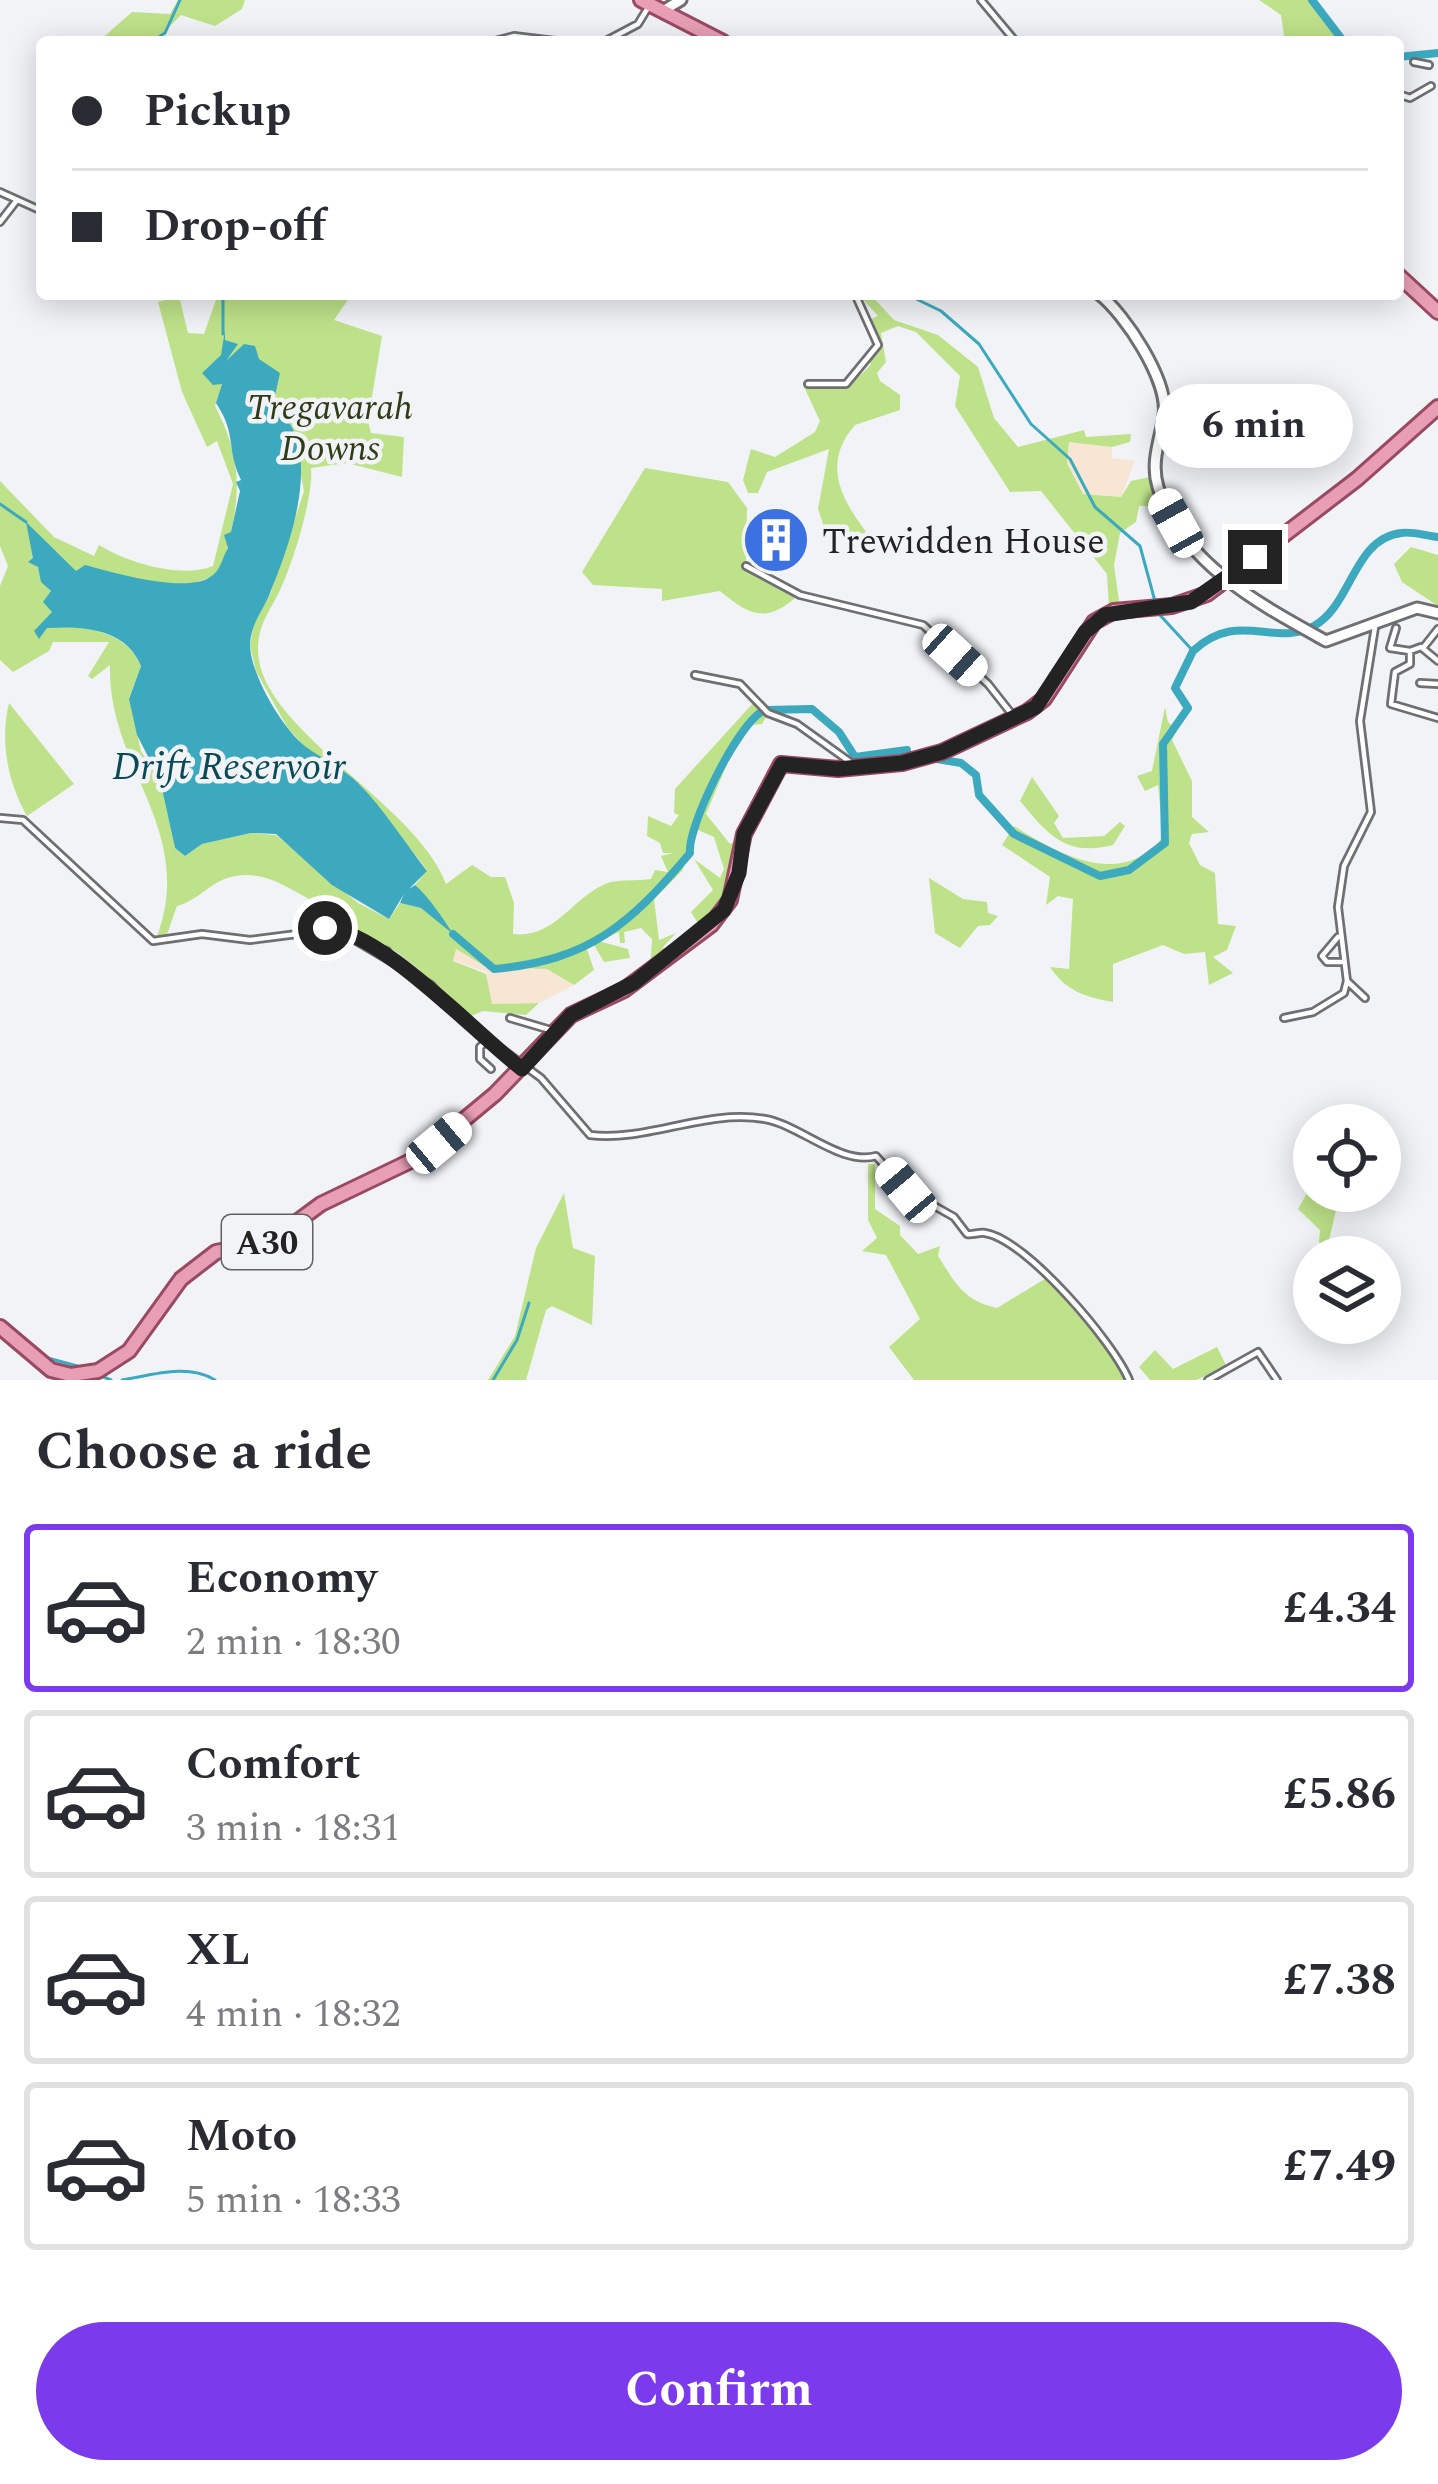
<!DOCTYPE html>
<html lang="en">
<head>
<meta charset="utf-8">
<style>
	body { margin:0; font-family:Spectral,serif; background:#f2f2f3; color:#2b2b33; height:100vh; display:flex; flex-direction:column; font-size:45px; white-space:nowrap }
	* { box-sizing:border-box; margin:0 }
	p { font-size:39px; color:#7c7c81 }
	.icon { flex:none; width:66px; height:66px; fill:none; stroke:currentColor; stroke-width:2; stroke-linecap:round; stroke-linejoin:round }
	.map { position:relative; height:1380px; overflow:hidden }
	.panel { display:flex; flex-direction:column; background:#fff; flex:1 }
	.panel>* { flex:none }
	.hud { position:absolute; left:36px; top:36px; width:1368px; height:264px; border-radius:12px; box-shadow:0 6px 30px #0003; display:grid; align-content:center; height:264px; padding:0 36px; background:#fff }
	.controls { position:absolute; left:1293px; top:1104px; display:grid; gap:24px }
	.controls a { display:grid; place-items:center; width:108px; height:108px; border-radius:50%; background:#fff; box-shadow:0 6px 30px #0003; font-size:60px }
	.end { position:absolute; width:54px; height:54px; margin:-27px; border:15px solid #232324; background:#fff; box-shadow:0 0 0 6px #fff }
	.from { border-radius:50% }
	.bubble { position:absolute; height:84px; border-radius:42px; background:#fff; box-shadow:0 6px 30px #0003; font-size:39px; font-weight:700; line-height:84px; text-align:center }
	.car { position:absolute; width:36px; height:72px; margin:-36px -18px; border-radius:15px; box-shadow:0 0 9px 3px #0007; background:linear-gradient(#fff 24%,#345 0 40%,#fff 0 76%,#345 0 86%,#fff 0) }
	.hud b { display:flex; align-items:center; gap:42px; height:114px; font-size:45px }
	.hud b+b { border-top:3px solid #e1e1e2 }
	.hud i { width:30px; height:30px; background:#2b2b33 }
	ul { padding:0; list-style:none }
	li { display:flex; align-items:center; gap:36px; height:168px; margin:0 24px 18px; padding:0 12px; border:6px solid #e1e1e2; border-radius:12px }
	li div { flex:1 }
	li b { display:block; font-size:45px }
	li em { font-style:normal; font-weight:700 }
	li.active { border-color:#7c3aed }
	li>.icon { width:108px; height:108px; stroke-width:1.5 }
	h2 { padding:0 36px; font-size:54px; line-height:144px }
	.action { display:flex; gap:24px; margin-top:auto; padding:24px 36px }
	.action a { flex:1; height:138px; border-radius:72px; background:#7c3aed; color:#fff; font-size:48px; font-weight:700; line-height:138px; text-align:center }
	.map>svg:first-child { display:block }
	.industrial { fill:#f8e6d5 }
	.green { fill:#bee289; fill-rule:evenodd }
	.water { fill:#3da9bf }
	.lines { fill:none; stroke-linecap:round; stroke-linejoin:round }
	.stream { stroke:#3da9bf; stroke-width:3 }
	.river { stroke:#3da9bf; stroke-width:8 }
	.street-casing { stroke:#6e6f72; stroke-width:10 }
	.secondary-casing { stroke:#6e6f72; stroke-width:15 }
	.primary-casing { stroke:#994a63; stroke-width:18 }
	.street { stroke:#fff; stroke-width:4.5 }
	.secondary { stroke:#fff; stroke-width:9 }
	.primary { stroke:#e89fb6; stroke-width:12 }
	.route { stroke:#232324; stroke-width:15 }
	.labels { text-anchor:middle; stroke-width:9; stroke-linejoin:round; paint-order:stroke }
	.shield { fill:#f2f3f7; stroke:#616163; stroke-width:3 }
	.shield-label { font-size:33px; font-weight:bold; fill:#232324 }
	.park-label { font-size:36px; font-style:italic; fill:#2e3d17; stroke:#f2f3f7 }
	.poi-label { font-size:36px; fill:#232324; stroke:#f2f3f7; text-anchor:start }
	.water-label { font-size:39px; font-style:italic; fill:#0a4a56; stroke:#f2f3f7 }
</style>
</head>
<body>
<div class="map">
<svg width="1438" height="1380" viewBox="0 0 1438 1380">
	<rect width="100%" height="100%" fill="#f2f3f7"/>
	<path class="industrial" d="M1069 442 1112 444V458L1135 461 1121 497 1083 494 1067 463Z
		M456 949 486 967 547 969 574 985 539 1003 491 1004 486 972 452 960Z"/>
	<path class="green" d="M178 0H245L242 9 215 26 181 15 154 42H98L132 12 170 14Z
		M1259 0H1316L1348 42H1285L1281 15Z
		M218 294H352L334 320 382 336 368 421 371 433 404 437 402 477 347 463 311 468C314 497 290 574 275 600 265 618 258 629 258 651 260 730 416 803 446 884L472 865 491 877H505L514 903 513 934C554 939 571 899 605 884 615 879 640 881 651 879L655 870 668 872 661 856 673 853H663L660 843 647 836 648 816 671 826 679 815 674 813 675 789 754 702 768 713 762 724 743 726 706 814 730 844 739 840 731 892 702 930 691 912 713 890 694 859 720 878 724 869 714 837 698 830 682 871 654 899 659 940 676 933 663 947 668 956 650 970 652 939 641 928 624 932 625 943H620L619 932 598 941 628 949 630 958 604 962 594 945 587 949 594 970 574 985 547 969 486 967 456 949 453 961 486 974 492 1004 539 1003 526 1015 483 1011 462 1020 418 978 420 970 395 951 350 934 348 914C310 910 279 868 235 876 211 880 200 900 177 906L165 940 156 939C198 830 107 768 110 665L92 679 88 676 109 642H53L49 651 13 672 0 660V586L8 566 0 546V481L54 537 94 556 99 545C128 563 182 579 213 566L233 484 217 441 207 447 182 392 158 302 179 296 188 333 204 334ZM222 384 291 425 304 491 271 592 253 626 250 646 256 671 287 727 304 746 361 786 427 870 415 885 445 925 421 908 400 903 389 919 358 903 276 835 251 833 202 844 185 856 175 848 160 780 141 751 129 698 141 666C128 635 99 631 68 624L37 566 181 587 221 574C238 508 248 469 215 406Z
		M858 294H870L894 320 938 335 978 367 994 418 1018 447 1084 430 1086 437 1131 434 1130 442 1112 447 1069 442 1067 463 1083 494 1121 497 1131 481 1154 476 1169 514 1156 506H1139L1136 522 1120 533 1114 565 1120 608 1109 609 1107 574 1041 491 1010 492 955 406 960 376 916 332 898 326 881 333 886 362 877 373 880 381 900 395V410L855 425C820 465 843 502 870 537L827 536 818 509 829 449 767 472 758 493H748L743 480 751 449 775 457 815 432 820 421 804 387C834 391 852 387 871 364L867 358 874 336 866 321 878 316Z
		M645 468 728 482 747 508 746 566 781 580 796 597C766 624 749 615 720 591L662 601V589L593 585 582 572Z
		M1411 547 1438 555V606L1402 582 1394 564Z
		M9 703 74 784 27 816C7 781 0 741 9 703Z
		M1165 707 1168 722 1177 730 1172 740 1192 781V817L1209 832 1192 834 1189 843 1200 865 1215 873 1218 924 1236 926 1227 950 1213 957 1233 973 1209 985 1205 952 1184 954 1163 945 1113 964V1002C1085 997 1066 991 1050 967L1069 969 1073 899 1058 896 1046 905 1050 877 1002 845 1014 826C1060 855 1121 889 1163 837L1158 785 1145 791 1137 776 1152 771Z
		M1032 777 1059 816 1054 823 1063 838 1104 836 1120 822 1125 826 1113 845C1066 857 1048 835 1020 801Z
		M929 878 963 899 987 902 988 913 998 916 990 925 978 926 960 948 935 933Z
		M868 1164H875V1209L900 1226V1235L918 1254 940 1246 938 1256C955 1283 964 1301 997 1308L1048 1277 1117 1353 1129 1380H914L889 1347 920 1319 886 1255 862 1251 877 1238 868 1220Z
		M1314 1181V1191H1333L1337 1206 1329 1240 1340 1257H1331L1319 1242 1320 1230 1298 1209Z
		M564 1193 573 1248 595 1256 592 1325 552 1306 546 1310 526 1380H488L515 1336 536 1248Z
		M1217 1347 1226 1365 1197 1380H1150L1139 1367 1155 1350 1173 1369Z"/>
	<path class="water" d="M225 330V340L238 344 226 361 244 344 255 346 259 359 280 373 273 405C327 444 290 545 270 593 263 611 251 623 250 644 250 674 283 730 306 747 324 760 343 768 359 784 384 809 405 843 427 871L409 889 415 885C428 896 443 918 453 934L421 908 400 903 404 894 389 919 332 885 276 834 251 833 202 844 185 856 175 848 160 780 137 735 129 699 141 666C126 628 82 626 47 628L39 639 34 631 52 612 43 602 51 591 41 582 38 567 28 562 33 558 26 522 76 571 85 565C115 573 193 596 214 574 221 568 223 556 228 548L224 535 231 532 240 491 236 482 241 480C226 449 237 434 216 403L222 384 213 385 202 373 221 355Z"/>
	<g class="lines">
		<path class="stream" d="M151 42 165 33 180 0
			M906 294 941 311 979 344 1031 424 1070 459 1095 507 1140 546 1156 605
			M223 334V294
			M0 504 26 522
			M1159 614 1193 651
			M44 1357 81 1367
			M101 1376 111 1380
			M122 1380C152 1375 188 1363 215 1380
			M493 1380 517 1340 529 1303"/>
		<path class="river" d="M1312 0 1344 42
			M1398 57 1438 53
			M766 710 812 709 839 732 855 757 907 750
			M937 759 961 763 976 775 979 795 1014 834 1100 876 1129 870 1165 843 1163 744 1188 708 1175 688 1193 651C1238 609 1273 648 1314 626 1352 605 1353 539 1401 533 1413 531 1426 536 1438 537
			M453 934 494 969C591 960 630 924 690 853 687 827 738 723 763 711"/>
		<g class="street-casing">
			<path id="street" d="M981 0 1016 42
				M491 42 514 36 563 42
				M604 42 638 24 649 6
				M1414 62 1429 65
				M1398 94 1410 98 1431 86
				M0 192 42 211
				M0 222 17 200
				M808 384H846L878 345 855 294
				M746 566 800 595 923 625 988 684 1014 717
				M1396 628 1390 648 1410 651 1421 647 1438 661
				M1423 648 1438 629
				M1410 651V664L1395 672 1391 704 1438 718
				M695 675 740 684 768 713 797 724 853 764
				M1420 683 1438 684
				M0 818 23 820 153 941 202 934 250 940 336 929 431 985 462 1020 541 1078 590 1135C648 1142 704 1109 765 1119 800 1125 841 1166 876 1156L906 1190 954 1217 967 1234C973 1235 979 1232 985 1233 1026 1239 1114 1343 1129 1380
				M1338 937 1322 956 1327 962H1341
				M360 942 387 951
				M1365 998 1347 981 1338 907 1344 866 1371 812 1360 721 1375 627
				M510 1018 554 1031
				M1284 1018 1313 1012 1344 993 1347 981
				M489 1039 480 1047V1059L491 1069
				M1208 1380 1258 1352 1277 1380"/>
		</g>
		<g class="secondary-casing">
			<path id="secondary" d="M666 9 681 0
				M1099 294C1125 314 1169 381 1164 415 1161 438 1150 461 1158 487 1181 563 1261 605 1326 641L1417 608 1438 613"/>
		</g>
		<g class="primary-casing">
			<path id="primary" d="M641 0 723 42
				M1398 275 1438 312
				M0 1327 51 1370 71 1375 98 1371 129 1351 181 1279 216 1252 271 1241 321 1204 419 1157 495 1094 571 1015 624 990 711 925 730 900 744 834 781 764 838 769 902 763 942 752 1027 712 1044 699 1094 622 1114 611 1172 606 1207 594 1357 479 1438 407"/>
		</g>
		<use href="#street" class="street"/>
		<use href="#secondary" class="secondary"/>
		<use href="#primary" class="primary"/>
	</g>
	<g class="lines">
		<path class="route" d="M325 928C380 930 477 1035 522 1069L571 1015 635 982 724 910 739 873 744 834 782 764 838 769 902 763 942 752 1036 707 1085 632 1105 615 1191 602 1255 557"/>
	</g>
	<defs>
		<g id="building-disc" transform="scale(3.45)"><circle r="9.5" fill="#3c71e1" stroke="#f2f3f7"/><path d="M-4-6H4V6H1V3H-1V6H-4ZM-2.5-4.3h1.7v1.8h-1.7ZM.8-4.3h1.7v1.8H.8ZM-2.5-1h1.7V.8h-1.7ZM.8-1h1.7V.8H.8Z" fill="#fff"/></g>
	</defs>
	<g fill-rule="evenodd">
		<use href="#building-disc" x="776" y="540"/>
	</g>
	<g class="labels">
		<rect class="shield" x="222" y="1215" width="90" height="54" rx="9"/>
		<g class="shield-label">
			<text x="267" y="1254">A30</text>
		</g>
		<g class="park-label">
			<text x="330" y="419">Tregavarah<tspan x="330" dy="41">Downs</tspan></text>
		</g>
		<g class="poi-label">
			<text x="822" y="553">Trewidden House</text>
		</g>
		<g class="water-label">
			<text x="229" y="779">Drift Reservoir</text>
		</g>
	</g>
</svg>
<div class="controls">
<a><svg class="icon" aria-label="locate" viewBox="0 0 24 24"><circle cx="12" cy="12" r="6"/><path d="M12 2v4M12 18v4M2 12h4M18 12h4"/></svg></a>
<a><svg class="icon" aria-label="layers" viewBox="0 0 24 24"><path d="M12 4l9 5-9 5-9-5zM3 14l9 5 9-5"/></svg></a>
</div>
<i class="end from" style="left:325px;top:928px"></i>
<i class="end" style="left:1255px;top:557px"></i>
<div class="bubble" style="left:1155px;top:384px;width:198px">6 min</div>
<i class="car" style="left:1176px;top:523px;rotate:331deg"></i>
<i class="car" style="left:955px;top:655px;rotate:132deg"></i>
<i class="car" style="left:439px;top:1143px;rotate:50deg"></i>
<i class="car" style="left:906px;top:1190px;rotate:320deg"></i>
<div class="hud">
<b><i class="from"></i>Pickup</b>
<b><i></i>Drop-off</b>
</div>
</div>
<section class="panel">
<h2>Choose a ride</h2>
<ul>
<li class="active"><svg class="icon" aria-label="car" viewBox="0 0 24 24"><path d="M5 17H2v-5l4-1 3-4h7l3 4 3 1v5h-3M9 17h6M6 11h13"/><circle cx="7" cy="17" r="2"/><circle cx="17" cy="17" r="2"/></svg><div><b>Economy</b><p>2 min · 18:30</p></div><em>£4.34</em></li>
<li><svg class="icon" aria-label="car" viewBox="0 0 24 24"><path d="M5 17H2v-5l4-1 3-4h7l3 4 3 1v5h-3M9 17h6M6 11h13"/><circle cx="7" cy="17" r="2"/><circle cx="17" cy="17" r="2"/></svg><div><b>Comfort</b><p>3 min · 18:31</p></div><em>£5.86</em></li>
<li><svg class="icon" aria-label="car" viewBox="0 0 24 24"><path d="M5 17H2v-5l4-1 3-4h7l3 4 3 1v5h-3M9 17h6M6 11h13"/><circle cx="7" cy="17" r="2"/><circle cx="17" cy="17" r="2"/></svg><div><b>XL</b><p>4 min · 18:32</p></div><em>£7.38</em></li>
<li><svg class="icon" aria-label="car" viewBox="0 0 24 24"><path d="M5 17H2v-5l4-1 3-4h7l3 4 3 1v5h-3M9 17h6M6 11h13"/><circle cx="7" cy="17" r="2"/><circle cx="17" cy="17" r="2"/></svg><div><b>Moto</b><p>5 min · 18:33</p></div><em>£7.49</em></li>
</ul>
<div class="action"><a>Confirm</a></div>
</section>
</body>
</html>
